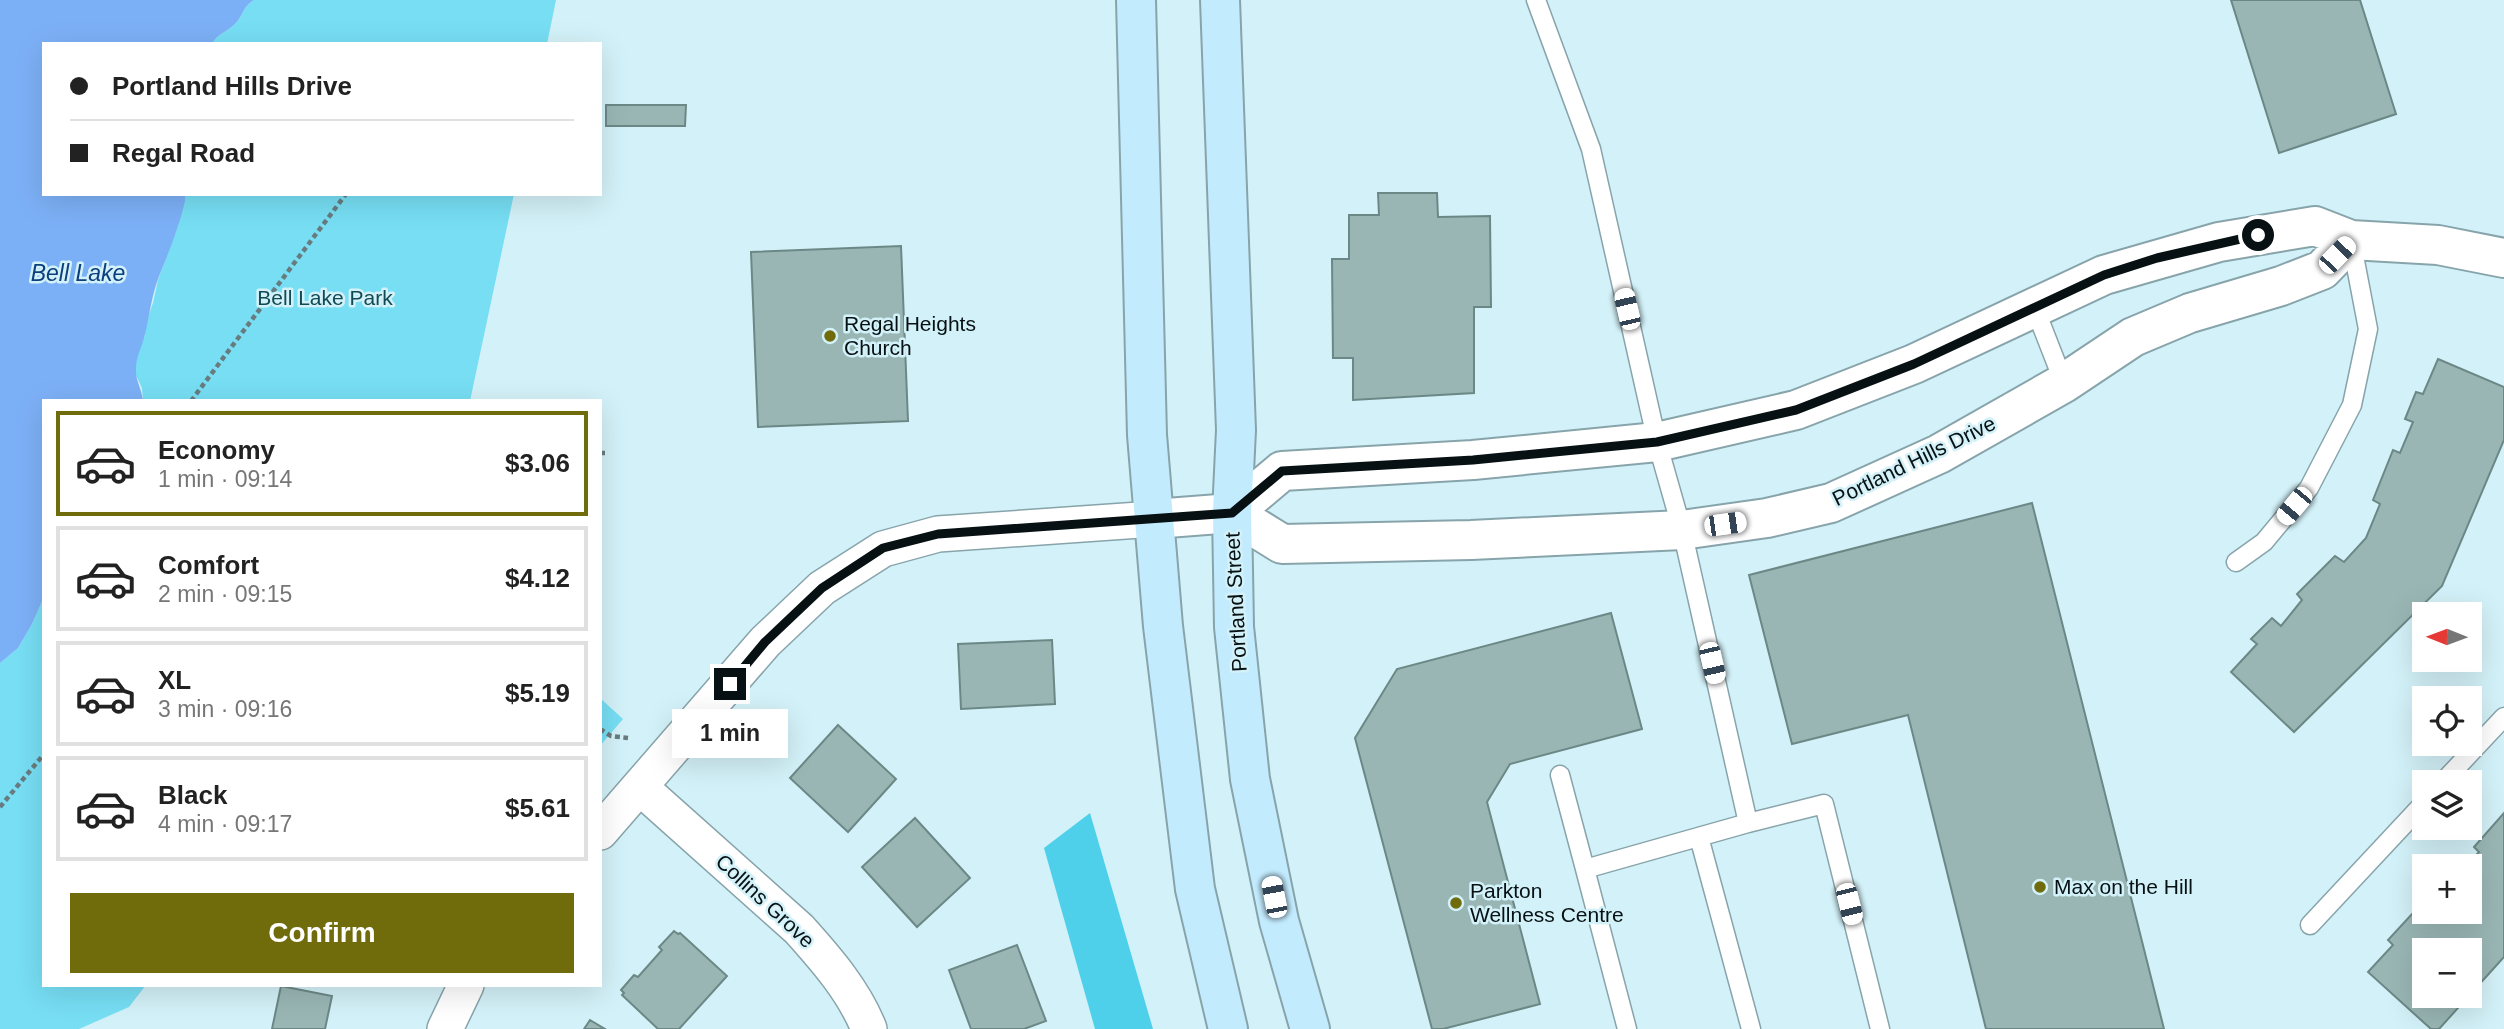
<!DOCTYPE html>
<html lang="en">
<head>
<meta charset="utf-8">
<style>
	body { margin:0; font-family:Arial,sans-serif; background:#f6f6f6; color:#222; height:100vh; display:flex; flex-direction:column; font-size:26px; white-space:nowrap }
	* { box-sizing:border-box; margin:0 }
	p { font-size:23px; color:#767676 }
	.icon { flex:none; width:38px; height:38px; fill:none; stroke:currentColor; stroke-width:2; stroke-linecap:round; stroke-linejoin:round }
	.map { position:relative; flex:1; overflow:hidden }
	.sheet { position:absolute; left:42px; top:399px; width:560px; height:588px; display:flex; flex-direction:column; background:#fff; border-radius:0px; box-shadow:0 7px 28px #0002 }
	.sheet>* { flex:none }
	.guide { position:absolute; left:42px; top:42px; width:560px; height:154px; border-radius:0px; box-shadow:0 7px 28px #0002; display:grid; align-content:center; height:154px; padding:0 28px; background:#fff }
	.needle { width:46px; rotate:271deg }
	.tools { position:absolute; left:2412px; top:602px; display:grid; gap:14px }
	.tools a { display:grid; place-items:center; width:70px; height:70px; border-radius:0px; background:#fff; box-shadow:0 7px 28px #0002; font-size:35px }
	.end { position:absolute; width:32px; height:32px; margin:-16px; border:9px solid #071113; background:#fff; box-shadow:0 0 0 4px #fff }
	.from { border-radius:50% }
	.bubble { position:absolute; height:49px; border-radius:0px; background:#fff; box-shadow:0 7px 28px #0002; font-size:23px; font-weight:600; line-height:49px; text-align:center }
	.car { position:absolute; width:21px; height:42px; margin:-21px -10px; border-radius:9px; box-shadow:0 0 5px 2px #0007; background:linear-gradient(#fff 24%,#345 0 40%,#fff 0 76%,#345 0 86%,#fff 0) }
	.guide b { display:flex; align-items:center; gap:24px; height:66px; font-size:26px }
	.guide b+b { border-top:2px solid #e0e0e0 }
	.guide i { width:18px; height:18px; background:#222 }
	ul { padding:12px 0 0; list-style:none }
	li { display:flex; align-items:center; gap:21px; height:105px; margin:0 14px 10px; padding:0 14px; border:4px solid #e0e0e0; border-radius:0px }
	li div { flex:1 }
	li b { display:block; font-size:26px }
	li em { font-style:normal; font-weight:600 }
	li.active { border-color:#706c0b }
	li>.icon { width:63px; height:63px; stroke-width:1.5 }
	.action { display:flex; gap:14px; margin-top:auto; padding:14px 28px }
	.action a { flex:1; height:80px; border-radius:0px; background:#706c0b; color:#fff; font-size:28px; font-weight:600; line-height:80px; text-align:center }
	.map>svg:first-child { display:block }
	.green { fill:#77def4 }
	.forest { fill:#4fd0ea }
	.water { fill:#7cb0f6 }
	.building { fill:#99b6b5; stroke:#6c8886; stroke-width:2; fill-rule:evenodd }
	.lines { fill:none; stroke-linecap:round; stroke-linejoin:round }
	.service-casing { stroke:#88a4ab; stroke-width:21 }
	.minor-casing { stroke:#88a4ab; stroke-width:38 }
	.tertiary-casing { stroke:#88a4ab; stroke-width:42 }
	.secondary-casing { stroke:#88a4ab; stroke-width:42 }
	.path { stroke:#687b7f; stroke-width:4.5; stroke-dasharray:5 3.5; stroke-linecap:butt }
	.service { stroke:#fff; stroke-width:18 }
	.minor { stroke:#fff; stroke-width:35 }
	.tertiary { stroke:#fff; stroke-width:38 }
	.secondary { stroke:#c3ebfe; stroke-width:38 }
	.route { stroke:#071113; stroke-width:9 }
	.poi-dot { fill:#706c0b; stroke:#d3f1f8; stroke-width:2.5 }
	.labels { text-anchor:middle; stroke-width:5; stroke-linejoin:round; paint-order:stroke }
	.park-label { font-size:21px; fill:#114a54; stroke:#d3f1f8 }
	.poi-label { font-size:21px; fill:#071113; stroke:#d3f1f8; text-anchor:start }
	.street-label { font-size:21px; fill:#071113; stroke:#d3f1f8 }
	.water-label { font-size:23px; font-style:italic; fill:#0c3f7d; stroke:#d3f1f8 }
</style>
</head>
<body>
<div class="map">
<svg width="2504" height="1029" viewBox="0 0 2504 1029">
	<rect width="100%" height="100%" fill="#d3f1f8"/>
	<path class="green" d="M254 0H556L547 44H212C218 33 227 32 235 24 243 16 243 6 254 0Z
		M185 194H514L470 401H143L142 388 135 373 136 355 144 338 146 323 153 303 158 280 178 226Z
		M44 597V985H146L129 1007 79 1029H0V663L18 648 32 624Z
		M600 698 623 719 600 746Z"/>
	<path class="forest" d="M1090 813 1153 1029H1095L1044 848Z"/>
	<path class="water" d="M0 0H254C243 6 243 16 235 24 227 32 218 33 212 44H44V194H185V201C179 228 168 254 158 279 151 298 149 319 144 338 141 349 136 357 136 369 135 379 142 390 143 401H44V597L32 624 18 648 0 663Z"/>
	<path class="building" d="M2231 0H2360L2396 114 2279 153Z
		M606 105H686L685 126H606Z
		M1378 193H1437L1438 217 1490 216 1491 307H1474V393L1353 400V358H1333L1332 259H1349V215H1379Z
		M901 246 908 421 758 427 751 252Z
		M2438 359 2504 387V440L2442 586 2294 732 2231 672 2257 644 2251 639 2272 618 2281 626 2302 600 2297 594 2335 556 2344 562 2366 538 2380 504 2373 500 2393 450 2400 453 2413 422 2405 419 2416 392 2423 394Z
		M2032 503 2164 1029H1986L1908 715 1792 744 1749 575Z
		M1611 613 1642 729 1510 764 1487 802 1540 1004 1443 1029H1432L1355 738 1397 669Z
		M1052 640 1055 704 961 709 958 644Z
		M838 725 896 779 848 832 790 778Z
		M2504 813V957L2439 1029H2431L2368 972 2393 945 2388 940 2424 901V912H2469V866H2466L2479 852 2474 847ZM2424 950H2469V996H2424Z
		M915 818 970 878 917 927 862 867Z
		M674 931 678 934 680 933 727 976 679 1029H658L622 995 624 993 621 990 634 975 638 977 662 950 659 947Z
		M1017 945 1046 1021 1024 1029H971L949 970Z
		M281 986 332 996 325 1029H272Z
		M590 1020 605 1029H584Z"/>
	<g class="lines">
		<g class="service-casing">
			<path id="service" d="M1536 0 1591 149 1657 442 1682 530 1748 823 1824 804 1880 1029
				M2034 306 2064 383
				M2236 562 2264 542 2309 488 2352 405 2368 329 2351 240
				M1560 775 1585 869 1748 823
				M2443 782 2504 717
				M1699 837 1751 1029
				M1585 869 1627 1029
				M2310 925 2424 803"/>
		</g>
		<g class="minor-casing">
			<path id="minor" d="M641 788 799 929C826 959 854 991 869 1029
				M600 832 765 642 822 588 883 549 938 534 1154 519
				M445 1029 466 985"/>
		</g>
		<g class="tertiary-casing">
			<path id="tertiary" d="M1232 513 1282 544 1471 540 1682 530 1767 518 1831 503 1939 454 2064 383 2133 337 2190 313 2281 286 2322 270 2351 240
				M1154 519 1232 513 1282 471 1473 460 1657 442 1796 410 1914 364 2104 275 2219 242 2315 226 2351 240 2438 245 2504 258"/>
		</g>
		<g class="secondary-casing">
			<path id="secondary" d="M1136 0 1147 435 1163 626 1195 889 1228 1029
				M1220 0 1236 430 1232 513 1234 627 1250 779 1279 921 1310 1029"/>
		</g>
		<path class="path" d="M191 401 346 194
			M600 453H608
			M600 729 611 736 628 738
			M0 807 44 754"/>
		<use href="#service" class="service"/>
		<use href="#minor" class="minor"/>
		<use href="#tertiary" class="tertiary"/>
		<use href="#secondary" class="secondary"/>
	</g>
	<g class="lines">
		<path class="route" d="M730 684 765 642 822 588 883 548 938 534 1232 513 1282 471 1473 460 1657 442 1796 410 1914 364 2104 275 2157 258 2258 235"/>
	</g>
	<g class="poi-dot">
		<circle cx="830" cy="336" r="7"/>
		<circle cx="2040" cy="887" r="7"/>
		<circle cx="1456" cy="903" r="7"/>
	</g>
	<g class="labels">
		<g class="park-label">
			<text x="325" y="305">Bell Lake Park</text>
		</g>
		<g class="poi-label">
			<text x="844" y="331">Regal Heights<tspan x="844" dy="24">Church</tspan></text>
			<text x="2054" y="894">Max on the Hill</text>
			<text x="1470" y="898">Parkton<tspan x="1470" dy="24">Wellness Centre</tspan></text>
		</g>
		<g class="street-label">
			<text transform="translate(1914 461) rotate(-26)" y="7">Portland Hills Drive</text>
			<text transform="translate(1236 602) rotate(-93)" y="7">Portland Street</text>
			<text transform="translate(765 901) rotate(43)" y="7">Collins Grove</text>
		</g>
		<g class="water-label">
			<text x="78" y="281">Bell Lake</text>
		</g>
	</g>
</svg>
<div class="tools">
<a><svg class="needle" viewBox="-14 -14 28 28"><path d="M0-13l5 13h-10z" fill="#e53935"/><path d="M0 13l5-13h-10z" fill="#767676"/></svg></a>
<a><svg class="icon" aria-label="locate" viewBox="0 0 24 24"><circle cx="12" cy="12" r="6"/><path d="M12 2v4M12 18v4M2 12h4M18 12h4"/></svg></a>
<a><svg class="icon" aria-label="layers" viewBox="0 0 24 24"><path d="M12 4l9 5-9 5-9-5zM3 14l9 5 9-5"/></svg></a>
<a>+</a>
<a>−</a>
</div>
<i class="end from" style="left:2258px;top:235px"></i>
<i class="end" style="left:730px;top:684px"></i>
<div class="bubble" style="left:672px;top:709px;width:116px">1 min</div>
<i class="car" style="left:2337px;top:255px;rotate:44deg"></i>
<i class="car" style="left:1627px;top:309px;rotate:347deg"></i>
<i class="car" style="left:2294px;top:506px;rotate:220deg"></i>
<i class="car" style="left:1725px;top:524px;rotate:82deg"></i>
<i class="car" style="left:1712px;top:663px;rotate:167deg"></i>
<i class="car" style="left:1274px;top:897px;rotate:349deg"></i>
<i class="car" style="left:1849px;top:904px;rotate:166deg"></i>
<div class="guide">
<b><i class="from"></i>Portland Hills Drive</b>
<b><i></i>Regal Road</b>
</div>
<section class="sheet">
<ul>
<li class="active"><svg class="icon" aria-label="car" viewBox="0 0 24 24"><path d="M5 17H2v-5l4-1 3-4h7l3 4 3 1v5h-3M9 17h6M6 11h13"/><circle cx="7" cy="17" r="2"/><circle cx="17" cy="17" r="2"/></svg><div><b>Economy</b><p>1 min · 09:14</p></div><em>$3.06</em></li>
<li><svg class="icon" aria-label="car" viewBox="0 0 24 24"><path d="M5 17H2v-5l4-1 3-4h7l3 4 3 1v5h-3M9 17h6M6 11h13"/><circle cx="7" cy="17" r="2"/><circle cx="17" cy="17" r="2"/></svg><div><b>Comfort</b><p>2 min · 09:15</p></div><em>$4.12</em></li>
<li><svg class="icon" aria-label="car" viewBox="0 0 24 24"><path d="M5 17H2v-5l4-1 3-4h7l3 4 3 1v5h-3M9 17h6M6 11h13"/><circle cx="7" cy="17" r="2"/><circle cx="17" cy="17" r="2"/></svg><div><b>XL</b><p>3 min · 09:16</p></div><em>$5.19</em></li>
<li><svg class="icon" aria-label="car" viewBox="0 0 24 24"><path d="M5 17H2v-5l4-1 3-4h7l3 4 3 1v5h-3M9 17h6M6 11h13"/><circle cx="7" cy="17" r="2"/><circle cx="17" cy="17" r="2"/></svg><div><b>Black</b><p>4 min · 09:17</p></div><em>$5.61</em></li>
</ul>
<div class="action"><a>Confirm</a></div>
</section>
</div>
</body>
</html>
